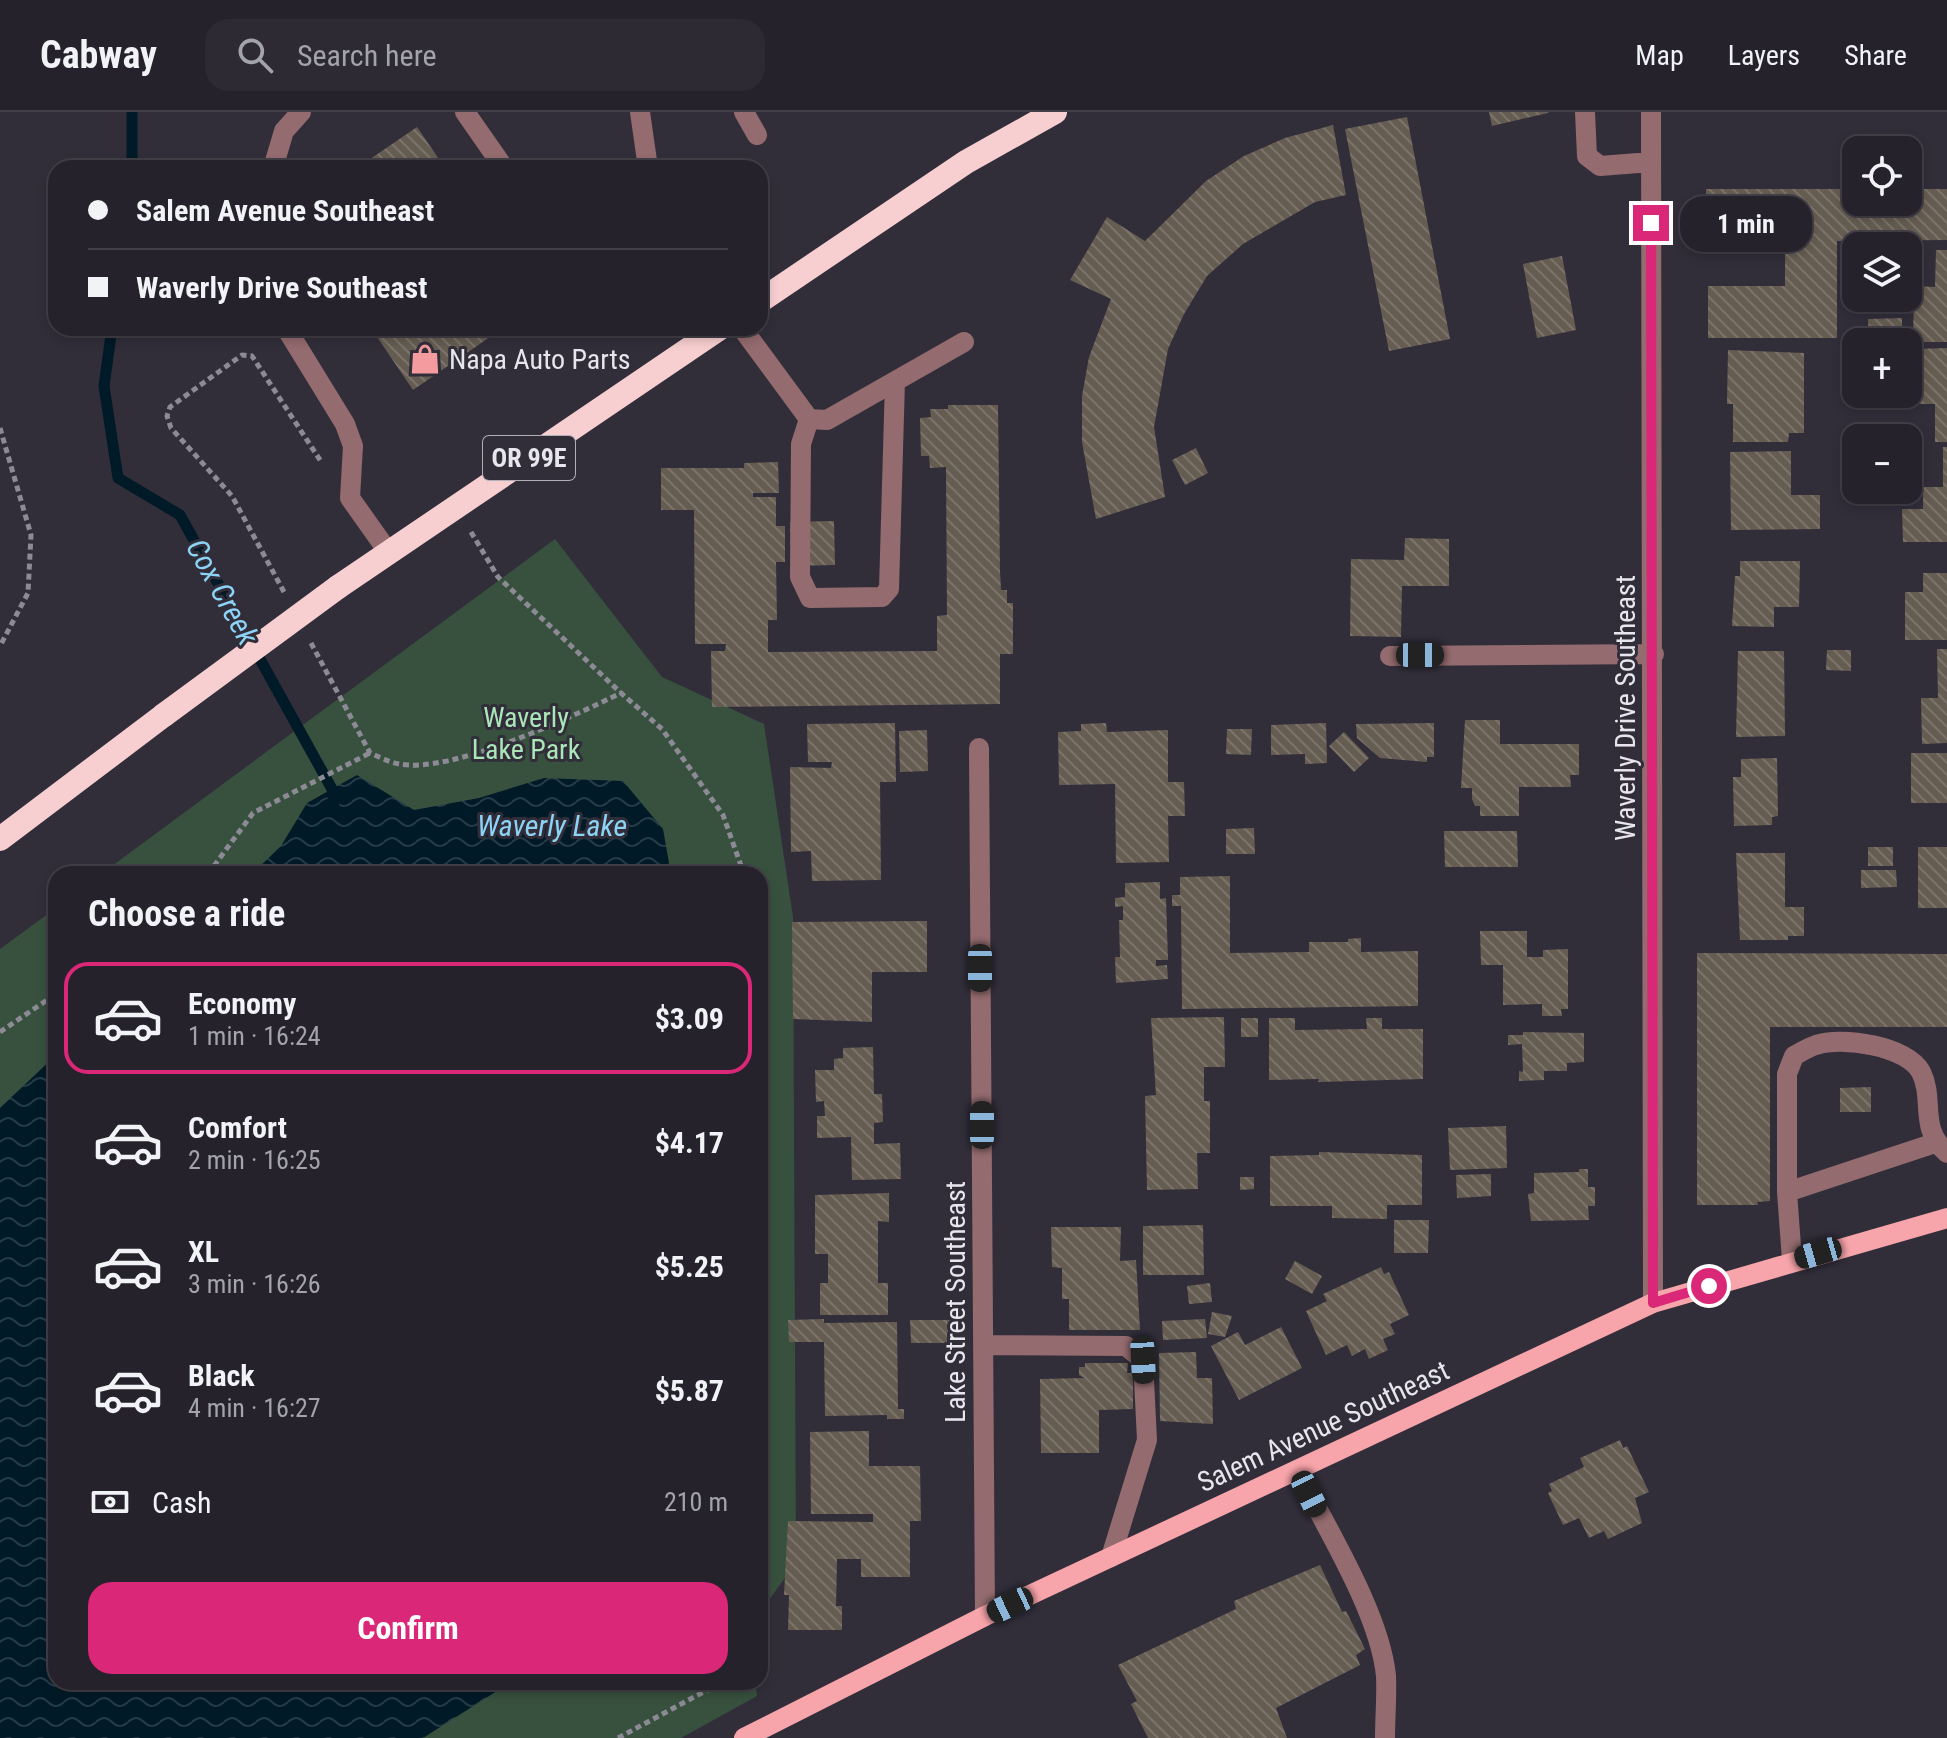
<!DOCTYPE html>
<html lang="en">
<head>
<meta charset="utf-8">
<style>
	body { margin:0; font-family:"Roboto Condensed",sans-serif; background:#2d2a34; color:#f1f3f6; height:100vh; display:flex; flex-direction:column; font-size:30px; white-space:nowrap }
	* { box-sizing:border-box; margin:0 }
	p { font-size:26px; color:#a3a4a9 }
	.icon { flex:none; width:44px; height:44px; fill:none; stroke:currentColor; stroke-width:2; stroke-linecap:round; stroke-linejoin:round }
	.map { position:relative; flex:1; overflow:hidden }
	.sheet { position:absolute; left:48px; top:754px; width:720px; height:824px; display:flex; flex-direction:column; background:#25222c; border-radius:24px; box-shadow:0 4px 12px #0003,0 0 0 2px #423f48 }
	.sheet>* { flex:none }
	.banner { position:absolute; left:48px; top:48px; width:720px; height:176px; border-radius:24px; box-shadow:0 4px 12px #0003,0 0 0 2px #423f48; display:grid; align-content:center; height:176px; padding:0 40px; background:#25222c }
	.fabs { position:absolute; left:1842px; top:24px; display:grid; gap:16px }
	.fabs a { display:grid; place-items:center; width:80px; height:80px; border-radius:16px; background:#25222c; box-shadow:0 4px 12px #0003,0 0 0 2px #423f48; font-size:40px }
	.end { position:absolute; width:36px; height:36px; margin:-18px; border:10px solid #db2777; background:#fff; box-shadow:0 0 0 4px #fff }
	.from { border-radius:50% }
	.bubble { position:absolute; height:56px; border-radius:24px; background:#25222c; box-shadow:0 4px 12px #0003,0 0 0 2px #423f48; font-size:26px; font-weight:700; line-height:56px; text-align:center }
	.car { position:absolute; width:24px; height:48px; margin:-24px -12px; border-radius:10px; box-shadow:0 0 6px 2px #0007; background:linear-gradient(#222 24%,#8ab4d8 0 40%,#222 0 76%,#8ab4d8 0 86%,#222 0) }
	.banner b { display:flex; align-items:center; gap:28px; height:76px; font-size:30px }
	.banner b+b { border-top:2px solid #423f48 }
	.banner i { width:20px; height:20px; background:#f1f3f6 }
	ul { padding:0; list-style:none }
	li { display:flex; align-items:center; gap:24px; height:112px; margin:0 16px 12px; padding:0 24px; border:4px solid transparent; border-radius:24px }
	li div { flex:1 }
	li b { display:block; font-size:30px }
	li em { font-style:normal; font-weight:700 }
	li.current { border-color:#db2777 }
	li>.icon { width:72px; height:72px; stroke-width:1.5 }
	h2 { padding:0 40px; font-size:36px; line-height:96px }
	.pay { display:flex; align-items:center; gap:20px; height:88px; padding:0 40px; font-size:30px }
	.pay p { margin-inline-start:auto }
	.cta { display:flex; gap:16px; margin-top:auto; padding:16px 40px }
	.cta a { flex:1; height:92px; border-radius:24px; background:#db2777; color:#fff; font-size:32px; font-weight:700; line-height:92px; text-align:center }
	header { display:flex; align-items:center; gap:48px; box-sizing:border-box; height:112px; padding:0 40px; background:#25222c; border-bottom:2px solid #423f48 }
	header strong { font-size:38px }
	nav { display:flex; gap:44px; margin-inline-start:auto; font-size:28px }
	.search { width:560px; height:72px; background:#2d2a34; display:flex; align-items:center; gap:20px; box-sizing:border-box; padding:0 28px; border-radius:24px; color:#a3a4a9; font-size:30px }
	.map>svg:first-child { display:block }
	.green { fill:#38513e }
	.water { fill:url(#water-waves) }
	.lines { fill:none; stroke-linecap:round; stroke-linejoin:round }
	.stream { stroke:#001a27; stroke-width:11 }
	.building { fill:url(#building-back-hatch) }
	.path { stroke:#8c8a94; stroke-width:5; stroke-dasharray:6 4; stroke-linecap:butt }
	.minor { stroke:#946b6e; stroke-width:20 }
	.major { stroke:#f7a4aa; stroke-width:20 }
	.highway { stroke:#f8cfd1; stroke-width:24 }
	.highway-bridge { stroke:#f8cfd1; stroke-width:24 }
	.route { stroke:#db2777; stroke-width:10 }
	.labels { text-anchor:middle; stroke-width:6; stroke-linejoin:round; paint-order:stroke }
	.shield { fill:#312e3a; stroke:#b0afb8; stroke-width:2 }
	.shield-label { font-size:26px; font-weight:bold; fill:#e7e6ee }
	.poi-label { font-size:28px; fill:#e7e6ee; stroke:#312e3a; text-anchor:start }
	.street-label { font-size:28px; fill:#e7e6ee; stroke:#312e3a }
	.park-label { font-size:28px; fill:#abe6b9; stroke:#312e3a }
	.water-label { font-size:30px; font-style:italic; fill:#8cd3f6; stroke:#312e3a }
</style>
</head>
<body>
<header>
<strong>Cabway</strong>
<div class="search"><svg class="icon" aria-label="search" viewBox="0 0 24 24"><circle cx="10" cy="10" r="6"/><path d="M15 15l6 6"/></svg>Search here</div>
<nav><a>Map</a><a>Layers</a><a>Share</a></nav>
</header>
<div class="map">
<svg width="1947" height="1626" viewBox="0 0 1947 1626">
	<defs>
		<pattern id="water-waves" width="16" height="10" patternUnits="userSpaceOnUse" patternTransform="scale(2)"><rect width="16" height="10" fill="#001a27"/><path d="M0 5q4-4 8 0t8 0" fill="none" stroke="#253b47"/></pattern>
		<pattern id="building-back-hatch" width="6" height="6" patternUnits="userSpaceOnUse" patternTransform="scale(2)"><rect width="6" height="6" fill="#665d52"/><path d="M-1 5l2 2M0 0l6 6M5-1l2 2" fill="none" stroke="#7c746b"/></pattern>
	</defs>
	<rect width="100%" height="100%" fill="#312e3a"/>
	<path class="green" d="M555 427 662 565 764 612 793 805 796 1451 760 1500V762H101Z
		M56 796V1570H755L757 1584 681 1626H0V837Z"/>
	<path class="water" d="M357 663 414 698 479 686 544 666 623 669 663 717 671 762H252L281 734 307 691Z
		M56 943V1570H511L423 1626H0V996Z"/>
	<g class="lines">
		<path class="stream" d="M132 0V56
			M112 216 104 274 118 366 180 403 332 677 334 692"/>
	</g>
	<path class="building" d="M1489 0H1548V1L1492 14Z
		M1407 5 1450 227 1389 239 1345 17Z
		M1333 13 1346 83 1315 90 1243 132 1207 164 1184 202 1168 237 1154 315 1165 385 1096 407 1082 330V284L1089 245 1111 187 1070 168 1107 105 1145 129 1206 69 1244 44 1285 26Z
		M417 15 445 56H357Z
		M1706 77H1856V90H1908V77H1947V128L1837 129V226H1708V174H1785V129H1706Z
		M1936 138H1947V230H1913L1914 174 1935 175Z
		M1562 144 1576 218 1537 226 1523 152Z
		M1902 206V227H1869L1868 207Z
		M371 216H503L413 278Z
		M1947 236V330H1935V292H1911L1913 237Z
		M1728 238 1804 241V321H1789L1788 330H1733V292H1727Z
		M948 293H998L1000 459 1001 478H1007V491H1013V542H1000V592L712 595 711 539H725L726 532H695L694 398H661V356H744V351L778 350 779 381H753V385H776V414H785V450H776L777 508H768V540L937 539V504L947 503 946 355 930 356 929 344H921L920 306 931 305 930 297H948Z
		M1943 335H1947V430H1903L1902 397H1923V375H1943Z
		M1196 336 1208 361 1185 373 1172 348Z
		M1791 339V383H1820V417L1731 418 1730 340Z
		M834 409 835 453 791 454 790 410Z
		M1405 426 1449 427V474H1402L1401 525 1350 524 1351 447 1404 448Z
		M1740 449H1800L1799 495H1774V515L1732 514 1735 464H1740Z
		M1923 461H1947V528H1905V480H1923Z
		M1937 537H1947V631L1922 632 1921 586H1938Z
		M1827 538H1851V559L1826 558Z
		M1738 539H1784L1785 624 1736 625Z
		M1465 608H1500V632H1579V663H1570L1571 675H1519V704H1480V694H1475L1472 687V676H1461Z
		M895 611 896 670H880L881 768 812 769 811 739 791 740 790 655 831 656 832 650H808L807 612Z
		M1106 611 1107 620 1168 618V670H1184L1185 704H1168L1169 750 1116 751 1115 672 1059 673 1058 620 1081 619V612Z
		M1326 611 1327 651 1305 652V642L1271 643V613Z
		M1434 611V645H1427V650L1380 646 1357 626 1356 612Z
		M1227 617H1252L1251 643 1226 642Z
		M927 618 928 659 900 660 899 619Z
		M1344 620 1369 646 1354 660 1329 634Z
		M1911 641H1947V691H1911Z
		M1777 646 1778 704 1772 705V713L1734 714 1733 665H1741V647Z
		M1254 716 1255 742H1226V717Z
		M1444 719H1517L1518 755H1445Z
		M1868 735H1893V754H1868Z
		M1918 735H1947V796H1918Z
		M1736 741H1785V795H1804V824H1788V828H1740Z
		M1861 758H1896L1897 775 1861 776Z
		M1230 764V841L1309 840V830H1348V827L1361 826V840L1418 839V894L1182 897 1181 794H1172V783H1180V765Z
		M1160 770V787L1166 786 1168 848H1156V854L1167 853 1168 867 1116 871 1115 845H1120L1119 808H1123V794L1115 795V786L1125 785V771Z
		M927 809V860H872V910L793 907 792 810Z
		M1480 819H1527V845H1543V838L1568 837V897H1561L1562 904H1542V892L1503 893V853H1481Z
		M1697 841 1947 842V915H1770V1089L1757 1090 1758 1093H1697Z
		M1224 905 1225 955H1204V989H1210V1041H1197L1198 1077 1147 1078 1145 984 1156 983 1151 906Z
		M1241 906H1258V925H1241Z
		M1269 906H1295V918L1367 917 1366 906H1382V917H1423V967L1318 970 1319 967 1269 968Z
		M1523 920 1584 921V950L1567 951V959H1544V968L1519 969V959L1523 960 1522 932 1508 933V923H1523Z
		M873 935 874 982H882L883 1010 874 1011V1032L900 1031 901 1067 852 1068 851 1025 817 1026V1004H825L824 989 816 990 815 958H834V947L843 946V936Z
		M1871 975V1000H1840V976Z
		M1506 1014 1507 1056 1450 1058 1448 1016Z
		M1319 1040 1422 1043V1093H1387V1107L1332 1106V1094H1270V1044L1319 1043Z
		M1579 1057H1588V1075H1595V1094H1588L1589 1108 1531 1109 1528 1082 1534 1081V1061L1579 1060Z
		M1491 1062V1084L1457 1086 1456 1063Z
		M1240 1065H1254V1077L1240 1078Z
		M889 1081V1110L878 1109V1171H888V1203H820V1171H828V1142H815V1083Z
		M1394 1108H1429L1428 1141H1394Z
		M1203 1113 1204 1163H1143V1114Z
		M1051 1115H1121L1120 1149 1136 1148 1140 1218H1069V1187H1062V1156L1052 1155Z
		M1295 1149 1322 1164 1312 1182 1285 1167Z
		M1381 1155 1384 1162 1389 1160 1409 1203 1390 1212 1395 1222 1383 1227 1388 1238 1369 1247 1365 1237 1352 1244 1347 1233 1326 1243 1306 1199 1327 1189 1323 1182Z
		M1210 1171 1212 1190 1189 1192 1187 1174Z
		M1212 1200 1232 1204 1225 1225 1208 1222Z
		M824 1207V1211L897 1210 898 1297H904V1307H887V1303L825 1304 824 1230H789L788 1208Z
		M1205 1207 1207 1226 1163 1228 1162 1209Z
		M910 1208H950V1231H911Z
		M1281 1215 1302 1256 1239 1288 1211 1234 1238 1220 1245 1233Z
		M1196 1240 1197 1266H1212L1213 1312 1160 1309 1159 1241Z
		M1085 1251H1128L1127 1261H1133V1297L1099 1298V1341H1041L1040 1267 1084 1266 1079 1263V1255H1085Z
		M869 1319V1354H920L921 1409H910V1465H861V1447H837L836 1494H842V1518H788L789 1483H784L788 1409 873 1410V1402H811L810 1320Z
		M1620 1328 1623 1336 1627 1334 1649 1380 1635 1386 1642 1411 1608 1427 1604 1419 1589 1426 1579 1406 1563 1413 1548 1381 1552 1379 1549 1372 1584 1355 1580 1346Z
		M1320 1453 1342 1500 1346 1499 1365 1537 1356 1543 1360 1553 1276 1596 1287 1626H1148L1131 1592 1137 1589 1118 1553 1236 1497 1234 1489Z"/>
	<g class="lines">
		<path class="path" d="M0 316 31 423 28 481 0 534
			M471 420 498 465 621 581
			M284 480 232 384 171 316 167 304 170 295 242 243 252 244 322 351
			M311 531 370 641C379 645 389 650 399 652 452 662 571 605 621 581L662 617 723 703 744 762
			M208 762 253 701 370 641
			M0 920 56 882
			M618 1626 722 1570"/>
		<path class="minor" d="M465 0 504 56
			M640 0 648 56
			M744 0 757 23
			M1585 0 1587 44 1600 54 1651 50
			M1651 0 1653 1191
			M273 56 284 19 301 0
			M286 216 345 312 353 334 350 386 389 441
			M742 216 809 307 827 308 964 230
			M809 307 801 332 800 465 810 486 882 485 889 477 895 269
			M1390 544 1654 542
			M979 636 985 1504
			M1787 1080 1935 1031
			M1792 1148 1787 1080V962L1794 944C1801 940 1809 935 1816 933 1841 924 1908 934 1921 960 1935 988 1918 1016 1947 1041
			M983 1233 1126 1234 1143 1248 1147 1328 1111 1445
			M1297 1358C1325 1414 1380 1501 1386 1564 1387 1584 1385 1605 1385 1626"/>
		<path class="major" d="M744 1626 985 1504 1653 1191 1947 1106"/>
		<path class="highway" d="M760 189 966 50 1055 0
			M338 475 720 216
			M0 727 164 603"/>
		<path class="highway-bridge" d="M164 603 338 475"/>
	</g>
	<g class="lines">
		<path class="route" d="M1651 111 1653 1191 1709 1174"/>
	</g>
	<defs>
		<g id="shop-bare" transform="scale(2.4)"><path d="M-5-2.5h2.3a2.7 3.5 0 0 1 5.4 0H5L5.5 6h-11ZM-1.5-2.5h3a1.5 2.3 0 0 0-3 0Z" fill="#f49b9f" stroke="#312e3a" stroke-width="2.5" paint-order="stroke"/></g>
	</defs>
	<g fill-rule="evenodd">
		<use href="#shop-bare" x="425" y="247"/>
	</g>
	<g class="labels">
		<rect class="shield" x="483" y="324" width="92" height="44" rx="6"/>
		<g class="shield-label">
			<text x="529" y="355">OR 99E</text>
		</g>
		<g class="poi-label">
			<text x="449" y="257">Napa Auto Parts</text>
		</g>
		<g class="street-label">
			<text transform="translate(1625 596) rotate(-90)" y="10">Waverly Drive Southeast</text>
			<text transform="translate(955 1190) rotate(-90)" y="10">Lake Street Southeast</text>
			<text transform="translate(1323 1314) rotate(-25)" y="10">Salem Avenue Southeast</text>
		</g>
		<g class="park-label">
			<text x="526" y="615">Waverly<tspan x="526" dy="32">Lake Park</tspan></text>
		</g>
		<g class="water-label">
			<text transform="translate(222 480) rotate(61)" y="10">Cox Creek</text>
			<text x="552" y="724">Waverly Lake</text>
		</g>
	</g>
</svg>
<div class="fabs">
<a><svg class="icon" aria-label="locate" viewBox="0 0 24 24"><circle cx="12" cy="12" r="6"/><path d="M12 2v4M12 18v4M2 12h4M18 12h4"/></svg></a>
<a><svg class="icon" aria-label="layers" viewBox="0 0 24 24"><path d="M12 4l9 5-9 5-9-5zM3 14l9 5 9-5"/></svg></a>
<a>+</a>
<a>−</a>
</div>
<i class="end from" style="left:1709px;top:1174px"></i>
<i class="end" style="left:1651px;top:111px"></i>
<div class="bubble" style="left:1680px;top:84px;width:132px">1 min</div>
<i class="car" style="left:1420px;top:543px;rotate:90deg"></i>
<i class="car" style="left:980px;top:856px;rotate:180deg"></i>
<i class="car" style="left:982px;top:1013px;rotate:0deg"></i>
<i class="car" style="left:1818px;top:1141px;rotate:254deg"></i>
<i class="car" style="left:1143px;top:1248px;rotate:177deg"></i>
<i class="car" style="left:1309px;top:1382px;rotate:154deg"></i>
<i class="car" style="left:1010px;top:1493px;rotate:245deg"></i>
<div class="banner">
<b><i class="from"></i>Salem Avenue Southeast</b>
<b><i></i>Waverly Drive Southeast</b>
</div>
<section class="sheet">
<h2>Choose a ride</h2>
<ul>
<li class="current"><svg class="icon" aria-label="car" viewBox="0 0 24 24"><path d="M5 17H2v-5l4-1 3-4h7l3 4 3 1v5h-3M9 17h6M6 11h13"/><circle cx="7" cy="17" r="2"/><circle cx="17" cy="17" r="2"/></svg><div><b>Economy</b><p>1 min · 16:24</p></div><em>$3.09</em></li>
<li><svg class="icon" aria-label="car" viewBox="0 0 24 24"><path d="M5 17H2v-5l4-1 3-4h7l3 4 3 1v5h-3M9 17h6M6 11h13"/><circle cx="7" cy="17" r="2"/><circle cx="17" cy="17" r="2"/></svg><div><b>Comfort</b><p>2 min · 16:25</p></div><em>$4.17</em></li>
<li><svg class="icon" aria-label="car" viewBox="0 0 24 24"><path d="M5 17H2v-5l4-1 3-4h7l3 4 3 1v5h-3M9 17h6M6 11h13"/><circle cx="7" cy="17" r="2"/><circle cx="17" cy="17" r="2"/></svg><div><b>XL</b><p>3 min · 16:26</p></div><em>$5.25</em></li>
<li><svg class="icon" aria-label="car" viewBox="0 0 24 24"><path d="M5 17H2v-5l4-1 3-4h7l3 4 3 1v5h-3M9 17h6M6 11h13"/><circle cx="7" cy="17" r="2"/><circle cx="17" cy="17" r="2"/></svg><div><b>Black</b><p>4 min · 16:27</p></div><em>$5.87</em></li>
</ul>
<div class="pay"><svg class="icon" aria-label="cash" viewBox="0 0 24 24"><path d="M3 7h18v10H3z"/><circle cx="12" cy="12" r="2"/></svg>Cash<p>210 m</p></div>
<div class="cta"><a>Confirm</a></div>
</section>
</div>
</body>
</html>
